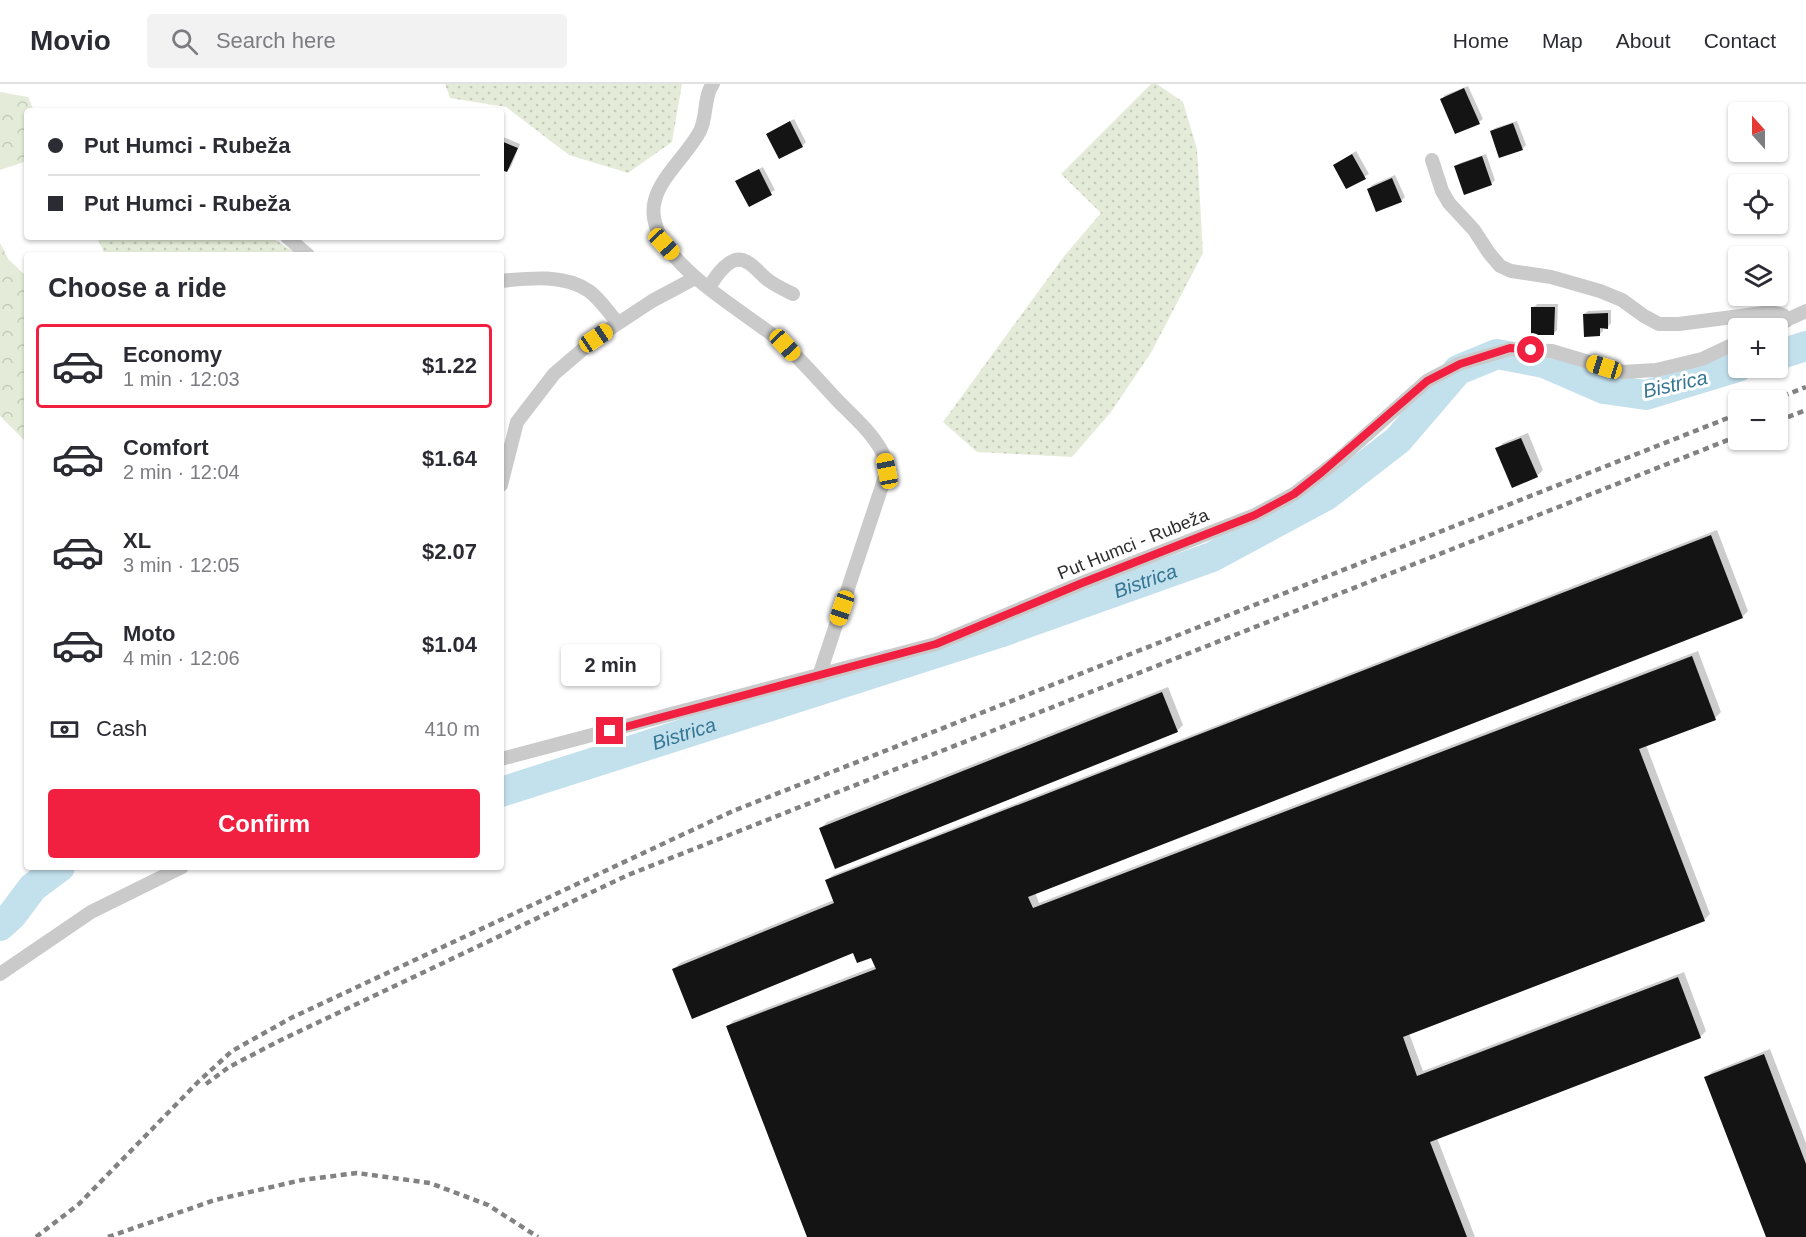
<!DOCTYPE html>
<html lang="en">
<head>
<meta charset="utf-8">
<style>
	body { margin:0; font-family:Helvetica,sans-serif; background:#f2f2f3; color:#2b2b33; height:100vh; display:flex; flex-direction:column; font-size:22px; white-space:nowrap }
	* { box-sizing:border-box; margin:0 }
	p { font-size:20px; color:#7c7c81 }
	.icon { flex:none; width:33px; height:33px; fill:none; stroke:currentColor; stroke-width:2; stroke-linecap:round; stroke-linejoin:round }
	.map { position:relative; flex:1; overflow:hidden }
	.panel { position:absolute; left:24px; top:168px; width:480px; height:618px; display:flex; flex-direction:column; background:#fff; border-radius:6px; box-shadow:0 2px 4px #0004 }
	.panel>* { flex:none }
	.banner { position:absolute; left:24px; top:24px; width:480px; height:132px; border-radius:6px; box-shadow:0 2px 4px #0004; display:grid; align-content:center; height:132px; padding:0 24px; background:#fff }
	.needle { width:39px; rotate:339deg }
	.tools { position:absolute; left:1728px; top:18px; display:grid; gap:12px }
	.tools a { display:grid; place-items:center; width:60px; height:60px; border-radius:6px; background:#fff; box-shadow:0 2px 4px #0004; font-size:30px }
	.end { position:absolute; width:27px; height:27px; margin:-14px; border:8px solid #f22040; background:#fff; box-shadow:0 0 0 3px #fff }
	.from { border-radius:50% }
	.bubble { position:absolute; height:42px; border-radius:6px; background:#fff; box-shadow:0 2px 4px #0004; font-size:20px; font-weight:800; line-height:42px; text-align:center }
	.car { position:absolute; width:18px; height:36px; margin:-18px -9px; border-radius:8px; box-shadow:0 0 4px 2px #0007; background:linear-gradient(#f5c518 24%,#345 0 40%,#f5c518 0 76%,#345 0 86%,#f5c518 0) }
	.banner b { display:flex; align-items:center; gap:21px; height:57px; font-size:22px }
	.banner b+b { border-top:2px solid #e1e1e2 }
	.banner i { width:15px; height:15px; background:#2b2b33 }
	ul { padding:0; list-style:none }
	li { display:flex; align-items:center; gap:18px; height:84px; margin:0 12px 9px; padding:0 12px; border:3px solid transparent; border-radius:6px }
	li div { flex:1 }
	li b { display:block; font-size:22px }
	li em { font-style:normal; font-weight:800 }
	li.active { border-color:#f22040 }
	li>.icon { width:54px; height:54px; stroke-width:1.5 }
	h2 { padding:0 24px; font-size:27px; line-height:72px }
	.pay { display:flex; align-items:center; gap:15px; height:66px; padding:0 24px; font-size:22px }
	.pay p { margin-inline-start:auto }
	.primary-button { display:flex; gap:12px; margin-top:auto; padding:12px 24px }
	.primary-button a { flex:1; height:69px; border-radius:6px; background:#f22040; color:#fff; font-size:24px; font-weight:800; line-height:69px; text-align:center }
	header { display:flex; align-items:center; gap:36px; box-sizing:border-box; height:84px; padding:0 30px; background:#fff; border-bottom:2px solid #e1e1e2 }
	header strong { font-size:28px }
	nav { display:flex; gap:33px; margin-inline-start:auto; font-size:21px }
	.search { width:420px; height:54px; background:#f2f2f3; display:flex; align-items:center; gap:15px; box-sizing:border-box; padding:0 21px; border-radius:6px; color:#7c7c81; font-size:22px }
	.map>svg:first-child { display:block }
	.grass { fill:url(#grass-dots) }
	.forest { fill:url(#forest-crowns) }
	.shadow { fill:#0003 }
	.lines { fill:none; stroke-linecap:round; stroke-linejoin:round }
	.river { stroke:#c3e0ed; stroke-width:30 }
	.building { fill:#141414 }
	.street { stroke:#cacaca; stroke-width:14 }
	.rail { stroke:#828282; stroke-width:4.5; stroke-dasharray:6 4.5; stroke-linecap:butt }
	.route { stroke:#f22040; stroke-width:8 }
	.labels { text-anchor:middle; stroke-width:6; stroke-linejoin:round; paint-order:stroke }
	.street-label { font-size:18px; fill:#2d2d2d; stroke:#fff }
	.water-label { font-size:20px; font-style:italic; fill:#357694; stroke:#fff }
</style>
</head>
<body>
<header>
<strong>Movio</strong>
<div class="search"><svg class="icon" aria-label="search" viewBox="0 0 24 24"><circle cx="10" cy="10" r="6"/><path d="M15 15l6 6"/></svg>Search here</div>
<nav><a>Home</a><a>Map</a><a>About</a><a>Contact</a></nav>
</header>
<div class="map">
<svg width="1806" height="1153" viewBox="0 0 1806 1153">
	<defs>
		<pattern id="grass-dots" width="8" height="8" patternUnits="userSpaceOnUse" patternTransform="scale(1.5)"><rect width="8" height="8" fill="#e4ecd9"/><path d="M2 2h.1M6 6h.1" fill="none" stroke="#c4cbbb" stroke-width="1.8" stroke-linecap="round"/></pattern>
		<pattern id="forest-crowns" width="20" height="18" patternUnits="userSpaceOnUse" patternTransform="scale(1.5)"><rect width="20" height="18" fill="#e4ecd9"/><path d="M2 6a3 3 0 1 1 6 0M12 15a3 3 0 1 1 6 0" fill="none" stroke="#c4cbbb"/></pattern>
	</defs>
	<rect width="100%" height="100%" fill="#fff"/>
	<path class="grass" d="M445 0H682L672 58 628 89 569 71 506 23 450 14Z
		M1151 0H1157L1183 18 1197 65 1203 169 1152 267 1111 328 1072 373 977 368 943 338 1065 171 1101 129 1061 90Z
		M97 153H271L297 170 105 171Z"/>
	<path class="forest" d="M0 8 28 13 34 27H27V77L0 86Z
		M0 159 9 176 27 193V359L0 332Z"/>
	<path class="shadow" d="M1468 2 1483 35 1479 38 1442 15 1445 11Z
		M794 35 806 58 802 62 768 50Z
		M1517 37 1526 61 1523 64 1500 72 1491 48 1495 44Z
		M501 52 520 60 511 83 507 87 501 84Z
		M1356 67 1369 90 1346 103 1335 81Z
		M1486 70 1495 96 1491 100 1456 82 1460 79Z
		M763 83 775 106 749 121 741 94Z
		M1395 91 1405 113 1401 117 1369 105 1372 101Z
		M1537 220H1558L1557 246 1553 250 1533 224Z
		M1611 226V239L1608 243H1603V247L1599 251 1584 230 1588 227Z
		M1528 349 1543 386 1537 392 1497 365 1503 359Z
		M1717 446 1748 527 1742 533 1035 808 1039 819 1698 567 1721 628 1715 634 1646 661 1710 830 1704 836 1409 949 1423 987 1684 888 1706 947 1700 953 1437 1054 1475 1153H808L727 943 733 937 876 882 871 872 854 867 674 885 680 879 834 816 827 796 833 791Z
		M1168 603 1183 641 1177 647 821 744 827 738Z
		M1770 965 1806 1059V1153H1767L1706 994 1712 988Z"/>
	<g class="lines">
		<g class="river">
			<path d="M1778 271 1806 262"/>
			<path id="s1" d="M501 708 999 549 1212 473 1327 411 1398 356 1458 286 1497 270 1544 279 1604 305 1646 311 1738 283"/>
			<path d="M0 842 12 831 33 803 60 783"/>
		</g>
	</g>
	<path class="building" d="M1464 4 1480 40 1455 50 1440 15Z
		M790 37 803 63 779 75 766 50Z
		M1513 39 1523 66 1499 74 1490 47Z
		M501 57 518 64 507 88 501 86Z
		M1352 70 1366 95 1346 105 1333 81Z
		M1482 72 1492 101 1464 111 1454 82Z
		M759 85 772 111 749 123 735 97Z
		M1392 94 1402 118 1376 128 1367 105Z
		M1531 223H1555L1554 251H1531Z
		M1608 229V245L1600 244V252L1584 253 1583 230Z
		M1521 354 1538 393 1512 404 1495 364Z
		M1711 451 1743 534 1028 813 1033 824 1692 572 1716 636 1639 665 1705 837 1403 953 1417 992 1678 893 1701 954 1430 1058 1467 1153H807L726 942 876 885 871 874 857 879 853 869 692 935 672 885 834 819 825 796Z
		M1162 608 1178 648 835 785 819 744Z
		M1764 970 1806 1080V1153H1766L1704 993Z"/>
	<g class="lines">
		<path class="street" d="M713 0C704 10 707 34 700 47 688 70 661 92 655 116 639 173 751 230 785 261 804 279 821 299 839 318 853 332 871 348 881 366 885 372 886 380 887 387L819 592
			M1432 76 1442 107 1449 119 1474 146 1489 169 1500 182 1511 187 1551 193 1600 207 1622 216 1644 232 1659 240H1679L1771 228 1783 231 1786 237
			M287 153 308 171
			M501 197C530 194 564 190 589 207 600 215 609 229 618 239
			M709 204C715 193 731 168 747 178 755 182 761 191 768 196 776 202 785 206 793 210
			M1769 244 1806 227
			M501 401 517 338 554 290 596 254 652 217 695 194
			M501 675 936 560 1082 499 1255 431 1294 410 1337 377 1427 297 1459 280 1510 265 1552 267 1622 288 1656 286 1702 275 1738 258
			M0 890 91 828 182 783"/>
		<path class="rail" d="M1773 316 1806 303
			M1778 337 1806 326
			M206 1000 229 983 279 957 628 791 1738 352
			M36 1153 79 1120 199 997 232 967 291 934 733 727 1738 330
			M108 1153 215 1116 302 1096 357 1089 430 1099 488 1121 538 1153"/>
	</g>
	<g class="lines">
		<path class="route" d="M610 647 936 560 1082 499 1255 431 1294 410 1322 388 1427 297 1460 280 1510 264 1531 266"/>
	</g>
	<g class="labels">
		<g class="street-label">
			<text transform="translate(1133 460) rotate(-22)" y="6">Put Humci - Rubeža</text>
		</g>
		<g class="water-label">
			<text transform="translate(1675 300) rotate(-13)" y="7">Bistrica</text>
			<text dy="7" stroke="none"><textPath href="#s1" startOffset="678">Bistrica</textPath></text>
			<text dy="7" stroke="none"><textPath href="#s1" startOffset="192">Bistrica</textPath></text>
		</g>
	</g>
</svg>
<div class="tools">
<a><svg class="needle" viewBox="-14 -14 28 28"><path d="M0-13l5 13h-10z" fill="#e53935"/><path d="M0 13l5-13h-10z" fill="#7c7c81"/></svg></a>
<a><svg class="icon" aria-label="locate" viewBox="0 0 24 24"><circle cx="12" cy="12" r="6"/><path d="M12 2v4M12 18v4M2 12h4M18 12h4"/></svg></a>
<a><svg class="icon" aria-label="layers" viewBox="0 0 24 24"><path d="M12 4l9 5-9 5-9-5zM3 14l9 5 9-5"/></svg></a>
<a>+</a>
<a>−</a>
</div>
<i class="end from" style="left:1531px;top:266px"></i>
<i class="end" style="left:610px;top:647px"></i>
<div class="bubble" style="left:561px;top:560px;width:99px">2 min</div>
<i class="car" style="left:664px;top:160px;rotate:137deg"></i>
<i class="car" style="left:596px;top:254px;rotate:56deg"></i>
<i class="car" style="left:785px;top:261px;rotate:137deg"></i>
<i class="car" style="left:1604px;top:283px;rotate:287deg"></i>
<i class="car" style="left:887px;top:387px;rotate:349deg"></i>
<i class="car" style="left:842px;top:524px;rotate:199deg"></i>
<div class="banner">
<b><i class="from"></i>Put Humci - Rubeža</b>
<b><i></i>Put Humci - Rubeža</b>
</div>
<section class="panel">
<h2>Choose a ride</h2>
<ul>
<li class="active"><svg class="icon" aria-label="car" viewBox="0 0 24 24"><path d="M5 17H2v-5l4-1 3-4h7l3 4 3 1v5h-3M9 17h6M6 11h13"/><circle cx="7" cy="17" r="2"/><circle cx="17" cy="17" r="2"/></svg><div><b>Economy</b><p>1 min · 12:03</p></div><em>$1.22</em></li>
<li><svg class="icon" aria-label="car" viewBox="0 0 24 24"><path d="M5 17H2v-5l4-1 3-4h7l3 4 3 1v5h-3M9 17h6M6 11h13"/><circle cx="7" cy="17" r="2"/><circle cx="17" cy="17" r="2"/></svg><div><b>Comfort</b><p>2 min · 12:04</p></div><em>$1.64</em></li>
<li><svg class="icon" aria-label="car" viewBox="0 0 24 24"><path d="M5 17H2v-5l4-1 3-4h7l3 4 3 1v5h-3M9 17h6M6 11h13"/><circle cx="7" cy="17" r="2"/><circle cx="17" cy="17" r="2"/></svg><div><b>XL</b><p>3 min · 12:05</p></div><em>$2.07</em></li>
<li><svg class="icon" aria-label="car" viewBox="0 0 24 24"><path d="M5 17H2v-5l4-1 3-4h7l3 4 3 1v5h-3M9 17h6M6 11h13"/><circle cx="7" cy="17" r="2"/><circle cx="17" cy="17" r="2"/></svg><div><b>Moto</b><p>4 min · 12:06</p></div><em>$1.04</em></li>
</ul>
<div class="pay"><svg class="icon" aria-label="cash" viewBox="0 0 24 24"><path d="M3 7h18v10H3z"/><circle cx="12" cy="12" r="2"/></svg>Cash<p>410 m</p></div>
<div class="primary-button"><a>Confirm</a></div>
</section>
</div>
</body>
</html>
